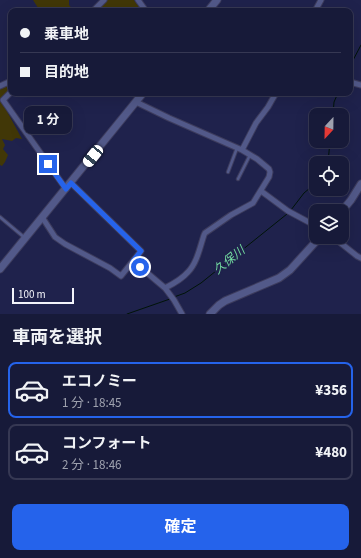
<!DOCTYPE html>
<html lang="ja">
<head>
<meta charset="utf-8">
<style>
	body { margin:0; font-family:"Source Sans 3","Noto Sans JP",sans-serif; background:#242744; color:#f1f3f6; height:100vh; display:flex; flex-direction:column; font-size:15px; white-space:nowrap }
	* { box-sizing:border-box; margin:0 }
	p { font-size:13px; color:#9ea1ae }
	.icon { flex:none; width:22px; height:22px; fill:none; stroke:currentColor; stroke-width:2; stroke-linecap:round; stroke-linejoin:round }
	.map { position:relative; height:314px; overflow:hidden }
	.side { display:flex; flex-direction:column; background:#171a39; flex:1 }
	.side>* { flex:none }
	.top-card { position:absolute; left:8px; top:8px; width:345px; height:88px; border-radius:8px; box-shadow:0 4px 16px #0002,0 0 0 1px #363853; display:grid; align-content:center; height:88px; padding:0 12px; background:#171a39 }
	.needle { width:26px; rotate:202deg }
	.controls { position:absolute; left:309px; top:108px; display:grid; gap:8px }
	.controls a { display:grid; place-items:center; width:40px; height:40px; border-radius:8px; background:#171a39; box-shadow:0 4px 16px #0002,0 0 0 1px #363853; font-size:20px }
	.scale { position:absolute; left:12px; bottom:10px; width:62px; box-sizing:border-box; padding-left:4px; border:2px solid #f3f4fa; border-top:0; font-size:11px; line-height:14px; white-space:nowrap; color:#f3f4fa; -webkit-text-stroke:3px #1f224c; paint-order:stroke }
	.end { position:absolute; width:18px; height:18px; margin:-9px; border:5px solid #2563eb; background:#fff; box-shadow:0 0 0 2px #fff }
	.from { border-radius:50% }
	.bubble { position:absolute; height:28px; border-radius:8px; background:#171a39; box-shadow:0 4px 16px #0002,0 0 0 1px #363853; font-size:13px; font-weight:700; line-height:28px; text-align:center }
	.car { position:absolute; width:12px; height:24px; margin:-12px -6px; border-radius:5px; box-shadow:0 0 3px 1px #0007; background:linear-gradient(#fff 24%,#345 0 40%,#fff 0 76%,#345 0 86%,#fff 0) }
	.top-card b { display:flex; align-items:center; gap:14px; height:38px; font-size:15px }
	.top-card b+b { border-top:1px solid #363853 }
	.top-card i { width:10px; height:10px; background:#f1f3f6 }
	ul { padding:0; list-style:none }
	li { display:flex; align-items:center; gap:12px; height:56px; margin:0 8px 6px; padding:0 4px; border:2px solid #363853; border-radius:8px }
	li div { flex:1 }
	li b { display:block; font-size:15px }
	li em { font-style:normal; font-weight:700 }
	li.current { border-color:#2563eb }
	li>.icon { width:36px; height:36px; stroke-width:1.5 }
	h2 { padding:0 12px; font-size:18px; line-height:48px }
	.button { display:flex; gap:8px; margin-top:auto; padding:8px 12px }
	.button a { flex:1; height:46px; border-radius:8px; background:#2563eb; color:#fff; font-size:16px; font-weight:700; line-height:46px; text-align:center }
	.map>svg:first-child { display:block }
	.green { fill:#413707 }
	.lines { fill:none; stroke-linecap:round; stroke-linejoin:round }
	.stream { stroke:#001408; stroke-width:1 }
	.lane-casing { stroke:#3d3c5d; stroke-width:4.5 }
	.street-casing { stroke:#3d3c5d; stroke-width:7 }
	.secondary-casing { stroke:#3d3c5d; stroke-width:9 }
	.lane { stroke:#525989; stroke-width:2.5 }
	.street { stroke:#525989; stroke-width:5 }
	.secondary { stroke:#525989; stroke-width:7 }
	.route { stroke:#2563eb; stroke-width:5 }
	.labels { text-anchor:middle; stroke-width:4; stroke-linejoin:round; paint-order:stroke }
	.water-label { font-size:12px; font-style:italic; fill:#73dba0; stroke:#1f224c }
</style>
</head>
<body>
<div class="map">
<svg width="361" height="314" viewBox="0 0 361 314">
	<rect width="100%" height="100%" fill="#1f224c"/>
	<path class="green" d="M33 0H69V5L74 11H40Z
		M106 0H134L142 11H114C110 7 105 8 101 11H97Z
		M11 83V93L3 104 22 139 16 138 12 141 2 139 5 145 3 149 8 155 5 162 2 166 0 165V88Z"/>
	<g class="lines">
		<path class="stream" d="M350 66 361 45
			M333 115 334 102 338 93
			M328 163 330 141
			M291 210 304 193 316 183
			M174 297 185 293 201 283 287 214
			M127 314 170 299"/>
		<g class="lane-casing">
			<path id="lane" d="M228 172 237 148
				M238 179 250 155
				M0 217 25 238"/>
		</g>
		<g class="street-casing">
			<path id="street" d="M138 0 146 11
				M93 11 104 0
				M315 11 321 0
				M350 82 361 85
				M0 86 11 81
				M11 92 3 100 66 189
				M136 102 169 118 242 150 257 159 269 169 270 172 269 177 253 203 231 215 205 233 204 235C200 247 197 263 188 272 182 279 173 284 165 288
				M242 150 256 123 268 107 276 93
				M261 191 288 211 316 226
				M42 217 55 237 65 244 110 268 121 276 141 251 71 183
				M333 237 357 256 361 258
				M133 261 165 288 174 300 182 314"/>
		</g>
		<g class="secondary-casing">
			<path id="secondary" d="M208 11 217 0
				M342 211 351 200 361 184
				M0 269 143 93
				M210 314 219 305 225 301 279 278 290 270 320 237"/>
		</g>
		<use href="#lane" class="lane"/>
		<use href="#street" class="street"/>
		<use href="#secondary" class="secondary"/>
	</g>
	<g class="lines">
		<path class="route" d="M48 164 66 189 71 183 141 251 133 261 140 267"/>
	</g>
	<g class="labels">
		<g class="water-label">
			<text transform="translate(229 260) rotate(-39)" y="4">久保川</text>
		</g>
	</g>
</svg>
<div class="controls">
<a><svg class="needle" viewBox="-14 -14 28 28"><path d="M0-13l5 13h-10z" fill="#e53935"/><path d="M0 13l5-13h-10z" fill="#9ea1ae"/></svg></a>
<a><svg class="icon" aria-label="locate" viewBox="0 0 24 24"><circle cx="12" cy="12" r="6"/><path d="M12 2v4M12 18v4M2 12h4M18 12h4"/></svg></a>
<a><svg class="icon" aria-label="layers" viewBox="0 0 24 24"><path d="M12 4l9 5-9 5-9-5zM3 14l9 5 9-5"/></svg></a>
</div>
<div class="scale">100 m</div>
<i class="end from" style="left:140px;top:267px"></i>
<i class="end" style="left:48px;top:164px"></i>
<div class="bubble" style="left:24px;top:106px;width:48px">1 分</div>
<i class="car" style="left:93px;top:156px;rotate:219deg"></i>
<div class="top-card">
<b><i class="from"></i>乗車地</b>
<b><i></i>目的地</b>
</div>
</div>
<section class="side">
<h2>車両を選択</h2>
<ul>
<li class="current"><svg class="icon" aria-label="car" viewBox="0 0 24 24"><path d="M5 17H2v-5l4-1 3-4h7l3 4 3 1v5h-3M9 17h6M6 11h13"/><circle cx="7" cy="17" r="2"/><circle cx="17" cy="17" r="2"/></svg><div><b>エコノミー</b><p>1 分 · 18:45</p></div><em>¥356</em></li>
<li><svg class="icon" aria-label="car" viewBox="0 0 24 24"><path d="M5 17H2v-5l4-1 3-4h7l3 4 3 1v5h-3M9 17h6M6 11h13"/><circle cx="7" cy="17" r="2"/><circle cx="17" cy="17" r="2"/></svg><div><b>コンフォート</b><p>2 分 · 18:46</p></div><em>¥480</em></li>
</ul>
<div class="button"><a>確定</a></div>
</section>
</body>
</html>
